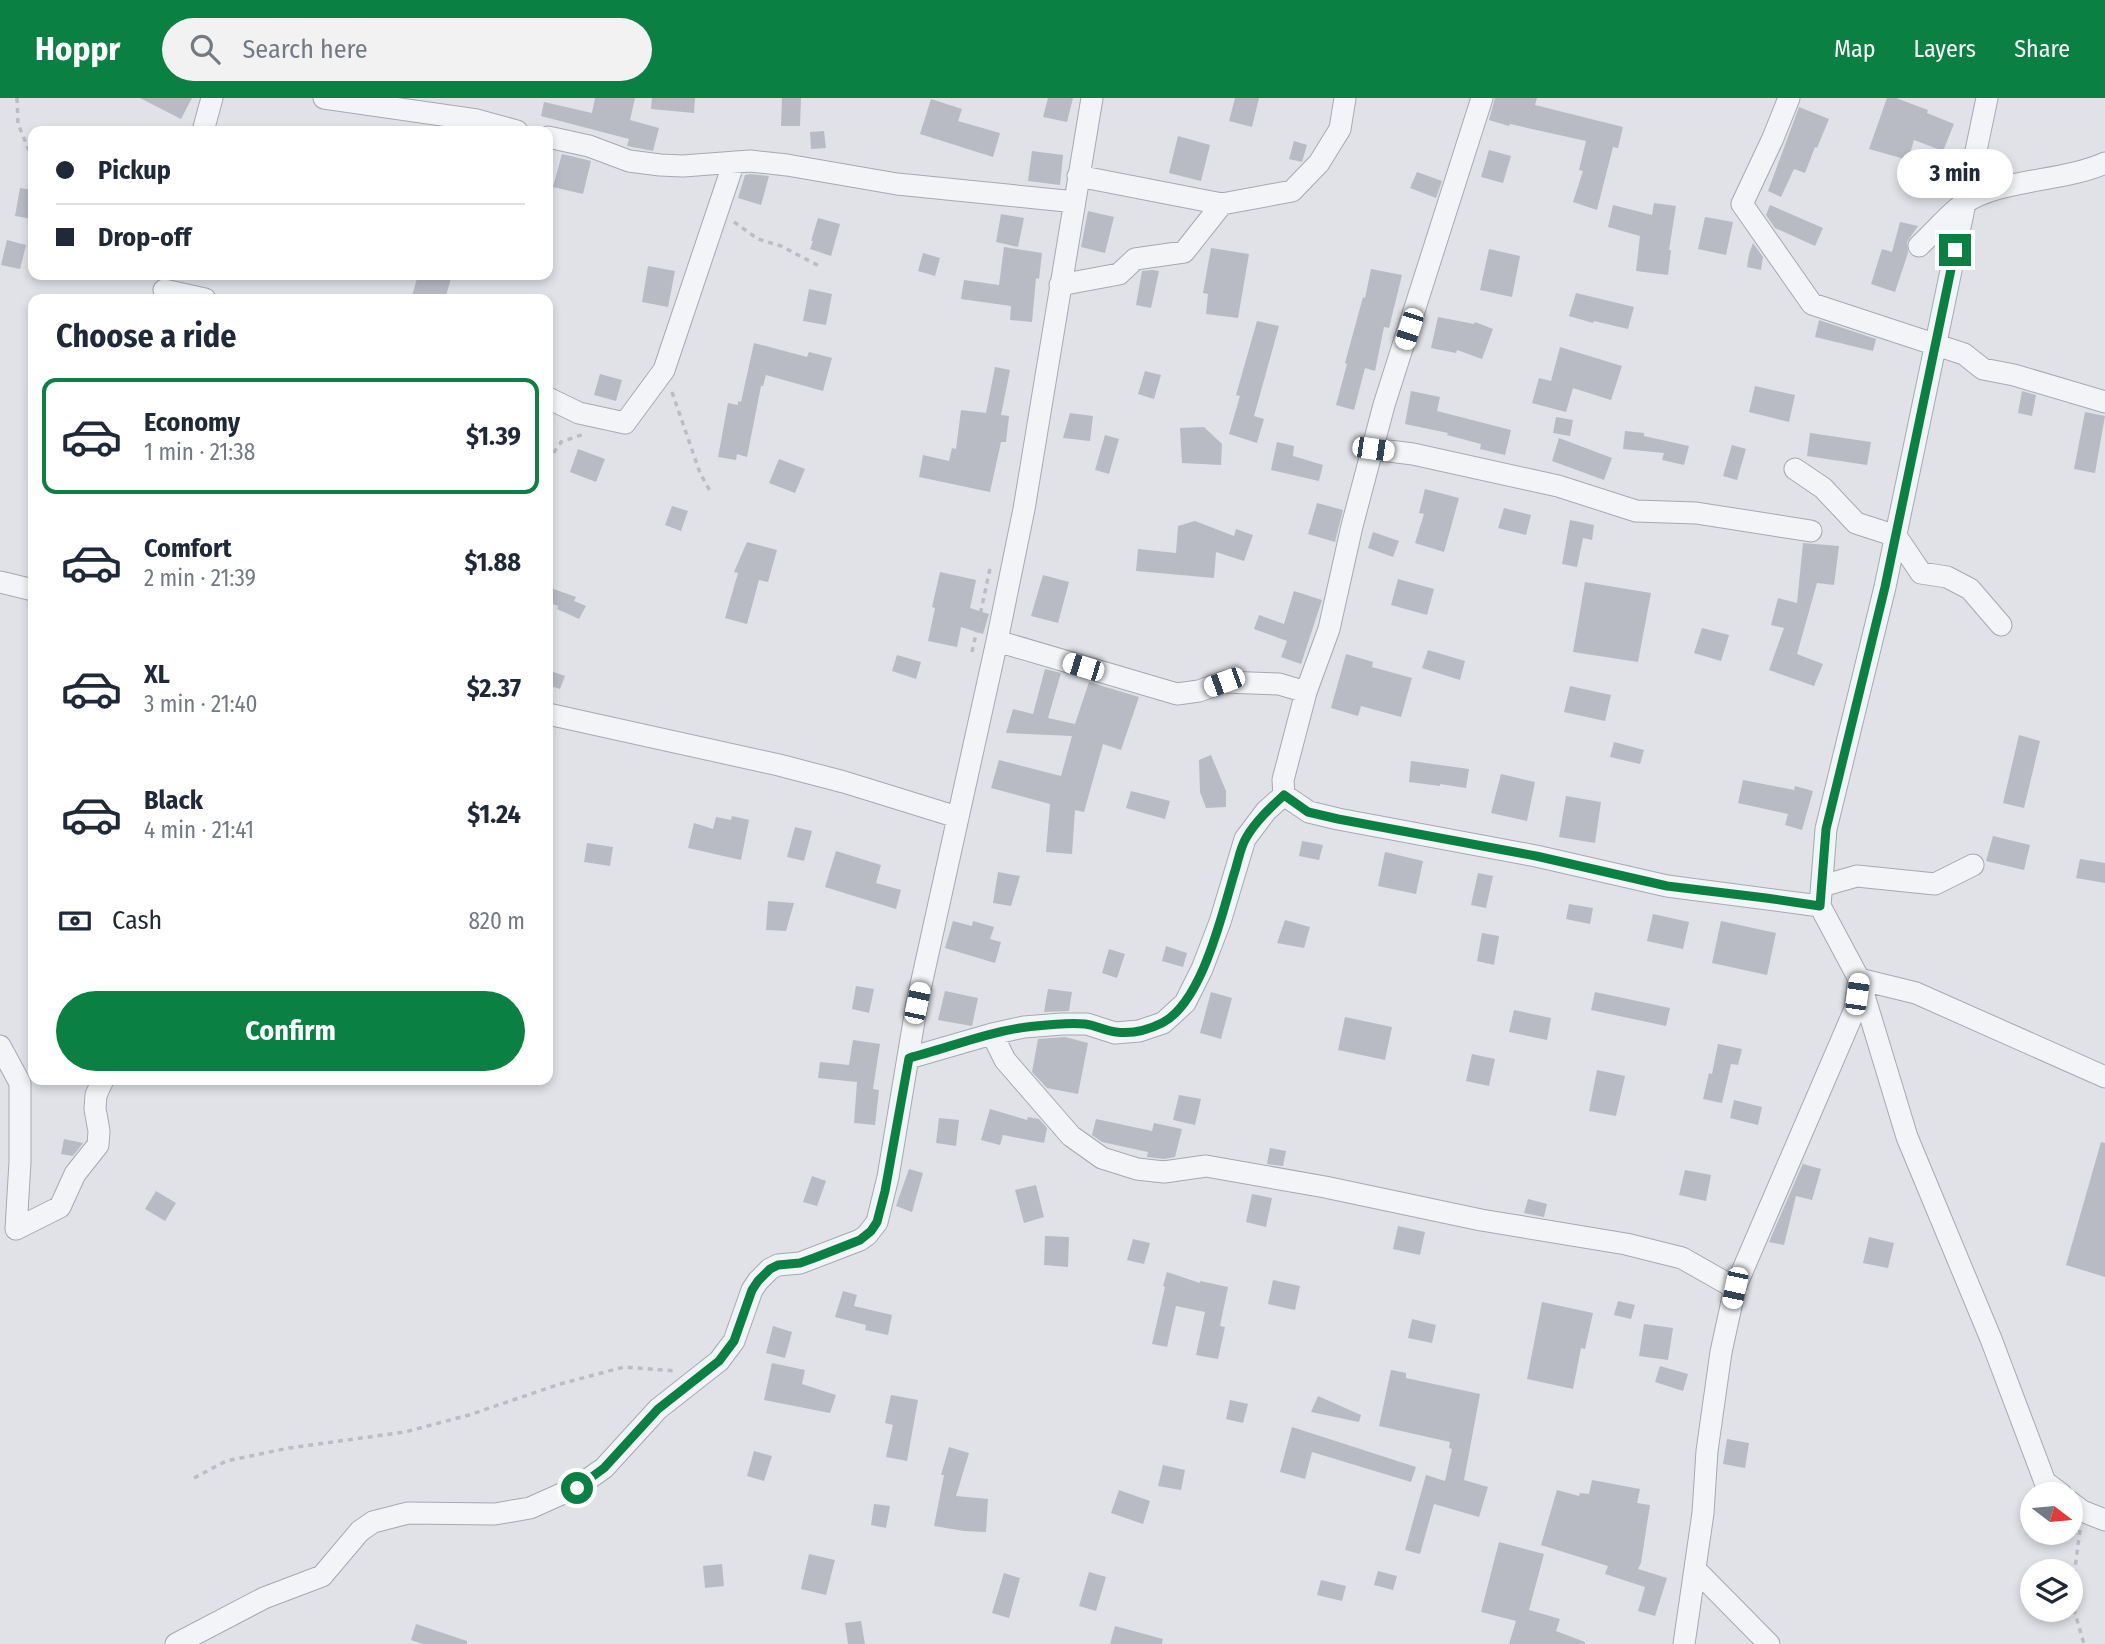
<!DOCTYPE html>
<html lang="en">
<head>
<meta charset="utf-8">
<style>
	body { margin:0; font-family:"Fira Sans Condensed",sans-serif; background:#f2f2f3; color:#1f2937; height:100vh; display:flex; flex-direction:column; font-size:26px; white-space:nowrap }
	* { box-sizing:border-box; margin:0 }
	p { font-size:23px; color:#747a83 }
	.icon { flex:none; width:38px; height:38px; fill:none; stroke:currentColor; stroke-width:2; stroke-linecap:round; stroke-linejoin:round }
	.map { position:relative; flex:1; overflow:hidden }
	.drawer { position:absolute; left:28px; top:196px; width:525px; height:791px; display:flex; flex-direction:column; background:#fff; border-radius:14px; box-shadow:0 4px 10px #0003 }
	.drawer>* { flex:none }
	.hud { position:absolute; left:28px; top:28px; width:525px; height:154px; border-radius:14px; box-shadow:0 4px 10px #0003; display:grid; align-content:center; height:154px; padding:0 28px; background:#fff }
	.needle { width:46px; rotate:106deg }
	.controls { position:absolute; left:2020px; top:1384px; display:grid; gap:14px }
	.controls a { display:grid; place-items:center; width:63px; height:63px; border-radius:50%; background:#fff; box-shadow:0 4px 10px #0003; font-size:35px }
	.end { position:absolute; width:32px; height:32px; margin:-16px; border:9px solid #0b8043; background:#fff; box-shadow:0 0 0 4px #fff }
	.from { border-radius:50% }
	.bubble { position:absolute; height:49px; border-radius:24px; background:#fff; box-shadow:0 4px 10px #0003; font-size:23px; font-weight:700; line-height:49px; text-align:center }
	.car { position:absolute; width:21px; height:42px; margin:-21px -10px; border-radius:9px; box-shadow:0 0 5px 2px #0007; background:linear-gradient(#fff 24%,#345 0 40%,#fff 0 76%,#345 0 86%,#fff 0) }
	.hud b { display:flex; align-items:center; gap:24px; height:66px; font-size:26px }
	.hud b+b { border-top:2px solid #e0e1e3 }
	.hud i { width:18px; height:18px; background:#1f2937 }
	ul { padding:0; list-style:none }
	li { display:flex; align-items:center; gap:21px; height:116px; margin:0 14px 10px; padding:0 14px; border:4px solid transparent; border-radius:14px }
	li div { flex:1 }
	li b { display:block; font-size:26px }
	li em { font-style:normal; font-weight:700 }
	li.current { border-color:#0b8043 }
	li>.icon { width:63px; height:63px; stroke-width:1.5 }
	h2 { padding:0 28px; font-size:32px; line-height:84px }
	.pay { display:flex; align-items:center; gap:18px; height:77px; padding:0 28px; font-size:26px }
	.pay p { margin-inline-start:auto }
	.cta { display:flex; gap:14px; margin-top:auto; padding:14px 28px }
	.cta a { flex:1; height:80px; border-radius:42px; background:#0b8043; color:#fff; font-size:28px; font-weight:700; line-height:80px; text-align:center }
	header { display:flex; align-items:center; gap:42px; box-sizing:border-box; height:98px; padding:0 35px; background:#0b8043; color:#fff }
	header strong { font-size:33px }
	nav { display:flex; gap:38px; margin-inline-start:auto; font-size:24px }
	.search { width:490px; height:63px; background:#f2f2f3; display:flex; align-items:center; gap:18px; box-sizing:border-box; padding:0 24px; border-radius:38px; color:#747a83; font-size:26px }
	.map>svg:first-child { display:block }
	.building { fill:#b8bbc4 }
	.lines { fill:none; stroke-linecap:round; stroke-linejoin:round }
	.minor-casing { stroke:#a6a9b2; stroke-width:23 }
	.path { stroke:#bbbdc3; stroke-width:3.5; stroke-dasharray:5 5; stroke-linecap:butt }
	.minor { stroke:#f3f4f7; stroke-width:21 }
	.route { stroke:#0b8043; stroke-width:9 }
</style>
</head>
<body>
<header>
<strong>Hoppr</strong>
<div class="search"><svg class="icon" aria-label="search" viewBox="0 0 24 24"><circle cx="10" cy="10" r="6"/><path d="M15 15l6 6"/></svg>Search here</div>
<nav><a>Map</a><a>Layers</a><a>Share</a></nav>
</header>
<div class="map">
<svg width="2105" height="1546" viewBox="0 0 2105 1546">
	<rect width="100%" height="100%" fill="#e0e2e8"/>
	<path class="building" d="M140 0H192L181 21Z
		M595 0H635L630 22 659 30 653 53 627 48 629 41 541 18 544 4 592 15Z
		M652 0H695L694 15 651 11Z
		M782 0H801L800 28H781Z
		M1048 0H1073L1067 24 1043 19Z
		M1235 0H1259L1252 29 1229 23Z
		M1495 0H1537L1535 7 1623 29 1618 50 1613 49 1597 112 1573 104 1583 73 1579 72 1586 43 1510 26 1509 28 1489 22Z
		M1887 0H1896L1928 12 1927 15 1954 26 1943 53 1914 42 1908 62 1869 51Z
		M931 1 962 11 958 23 1000 35 993 59 920 36Z
		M1799 9 1829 21 1817 50 1815 49 1805 75 1794 71 1781 99 1768 93Z
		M824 33 826 50 811 51 810 34Z
		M1178 38 1210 47 1201 83 1169 75Z
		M1294 43 1307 47 1302 64 1289 61Z
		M1489 52 1511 58 1503 85 1481 79Z
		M1032 53 1063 57 1060 87 1028 83Z
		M562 56 591 63 583 96 553 89Z
		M1417 74 1442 83 1436 100 1410 90Z
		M750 76 769 78 761 107 738 100 745 77Z
		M20 90 33 92V121L15 118Z
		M1654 105 1676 108 1669 152H1671L1668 177 1636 173 1640 138 1608 129 1613 107 1652 117Z
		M1770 107 1823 130 1815 148 1775 130 1766 117Z
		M1088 113 1114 119 1105 155 1081 149Z
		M1001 116 1024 120 1018 149 996 144Z
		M1705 119 1733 124 1726 157 1698 151Z
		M818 120 840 126 831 158 810 151 813 143H811Z
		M1900 124 1918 128 1907 144 1908 155 1895 194 1871 186 1882 151 1892 154Z
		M7 142 26 147 20 171 1 167Z
		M1753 145 1763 159 1761 172 1747 169 1749 156Z
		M1004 149 1042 155 1039 181 1036 180 1032 224 1010 222 1011 208 961 201 964 182 999 187Z
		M1211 150 1249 156 1238 220 1206 216 1208 196 1203 195Z
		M1489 151 1520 158 1512 199 1480 192Z
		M923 155 940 160 935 178 918 173Z
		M648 168 675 173 668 209 642 204Z
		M1371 171 1402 177 1389 230 1384 229 1375 273 1365 270 1354 312 1336 307 1347 266 1345 265 1363 199 1365 200Z
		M1152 172 1159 173 1151 210 1136 207 1142 173Z
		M418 177H452L445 201H411Z
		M809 191 832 196 826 227 803 223Z
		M1576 195 1634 209 1628 231 1594 223 1593 225 1569 218Z
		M1438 219 1474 226 1475 224 1493 231 1482 261 1457 252 1456 255 1431 250Z
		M1819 222 1876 241 1873 253 1815 239Z
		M1257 223 1279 228 1254 318 1264 321 1257 345 1229 336 1240 298 1236 297Z
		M754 245 807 259 809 254 832 260 823 293 766 277 763 288H761L747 359 737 356 736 362 718 359 728 305 738 307V303L741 304Z
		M1560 249 1622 268 1611 302 1573 290 1566 314 1532 305 1539 280 1551 283Z
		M995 269 1010 272 1001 317 1009 318 1006 344H1001L990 394 919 379 923 357 949 363 952 350 956 351 961 312 986 315Z
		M1145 273 1161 277 1154 301 1138 296Z
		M600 276 622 282 616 303 594 297Z
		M1755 288 1795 297 1789 324 1749 314Z
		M1411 293 1440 299 1437 313 1511 332 1505 357 1480 351 1481 346 1447 337 1448 335 1405 326Z
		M2022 293 2036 297 2032 318 2018 315Z
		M2085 314 2105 318 2095 375 2074 371Z
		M1070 315 1093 318 1090 343 1063 340Z
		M1556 319 1573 322 1570 338 1553 335Z
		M1204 329 1222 346 1221 367 1182 365 1180 330Z
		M1625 333 1644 335V338L1689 348 1684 367 1662 362 1664 355 1623 351Z
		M1810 335 1871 344 1867 367 1807 358Z
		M1105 337 1119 341 1109 376 1095 372Z
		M1559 340 1612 360 1604 382 1552 363Z
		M1277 344 1294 348 1293 358 1323 367 1319 383 1271 372Z
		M1732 347 1746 351 1737 382 1723 378Z
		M578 351 605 361 596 384 570 374Z
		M779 361 805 371 795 395 769 385Z
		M1425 391 1459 400 1444 454 1415 445 1424 416 1419 415Z
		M1317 405 1343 412 1335 444 1308 436Z
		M672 408 688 413 681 433 665 427Z
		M1504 410 1531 417 1526 437 1498 430Z
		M1570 422 1594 427 1592 442 1583 440 1577 469 1562 466Z
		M1195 423 1234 438 1236 431 1253 437 1244 463 1216 454 1214 480 1136 473 1138 451 1176 455 1178 428Z
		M1373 434 1399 443 1393 459 1368 450Z
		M747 444 777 452 768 484 759 482 747 526 725 520 738 475 734 474Z
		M1803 445 1839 448 1834 487 1817 485 1797 556 1823 566 1814 588 1769 572 1784 530 1771 527 1778 500 1797 505Z
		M940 474 976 482 970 510 989 516 983 536 961 529 957 549 928 543 935 510 932 509Z
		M1043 477 1069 484 1058 525 1031 518Z
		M1398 481 1434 491 1427 517 1391 507Z
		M1585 484 1651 495 1638 564 1573 554Z
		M548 489 576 499 574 503 586 508 579 521 557 511 558 508 548 504Z
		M1294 493 1322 502 1301 566 1281 559 1287 543 1254 531 1259 517 1284 526Z
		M1702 530 1729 537 1721 563 1694 555Z
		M1428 552 1465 563 1460 582 1422 570Z
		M1346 556 1373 564 1372 569 1412 580 1401 619 1361 608 1358 618 1331 610Z
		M897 557 921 564 916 581 892 573Z
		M1045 571 1061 575 1048 620 1075 626 1089 584 1139 599 1121 652 1103 646 1084 714 1075 712 1072 756 1046 754 1050 706 991 690 999 662 1061 678 1072 638 1006 635 1013 611 1033 616Z
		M548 572 565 578 560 591 548 587Z
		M1570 588 1611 597 1605 623 1564 614Z
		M2019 637 2040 643 2024 710 2003 705Z
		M1614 644 1644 652 1640 666 1610 659Z
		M1211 657 1226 693V709L1206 710 1200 694 1199 662Z
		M1411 663 1469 671 1466 690 1440 686V688L1409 684Z
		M1501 676 1535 684 1527 723 1491 715Z
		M1743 682 1794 692 1795 688 1813 693 1802 732 1785 727 1788 716 1738 705Z
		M1131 693 1170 703 1165 721 1126 710Z
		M1566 698 1601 704 1595 745 1559 739Z
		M732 718 749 722 741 762 688 750 694 725 713 731 716 719 731 722Z
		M795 729 812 733 804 763 787 759Z
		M1993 738 2030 747 2024 772 1986 763Z
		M1302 743 1323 747 1319 762 1299 758Z
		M587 745 613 749 610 768 584 764Z
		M836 753 881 767 876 785 901 792 896 811 825 789Z
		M1385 754 1423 763 1416 796 1378 788Z
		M2080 761 2105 765V785L2076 780Z
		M998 774 1020 778 1011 808 993 805Z
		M1478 775 1493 778 1486 810 1471 807Z
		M768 803 794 805 786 833 766 832Z
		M1569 806 1593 810 1590 826 1566 821Z
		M1653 816 1689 824 1683 851 1647 843Z
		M1285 822 1310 829 1304 850 1277 845Z
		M953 823 972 828 973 823 994 829 990 841 1001 844 995 865 945 850Z
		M1721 823 1776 835 1767 877 1712 865Z
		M1482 835 1499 838 1494 867 1477 863Z
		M1166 848 1187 855 1183 869 1162 863Z
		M1109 851 1125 856 1117 880 1102 875Z
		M856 888 874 891 869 915 852 911Z
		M1048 891 1072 894 1069 913 1044 914Z
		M945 893 978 900 972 928 938 922Z
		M1211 894 1232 900 1221 941 1200 935Z
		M1595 894 1670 910 1666 928 1591 912Z
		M1514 912 1551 920 1547 942 1509 934Z
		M1345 919 1392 929 1385 962 1338 952Z
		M1065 939 1088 945 1078 996 1047 990 1032 974 1038 941Z
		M853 942 880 946 873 991 879 992 875 1027 854 1025 857 984 818 980 820 964 849 967Z
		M1718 946 1742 951 1738 967 1731 966 1722 1005 1703 1001 1709 975 1712 976Z
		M1472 956 1495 961 1489 988 1466 983Z
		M1597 972 1625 978 1616 1018 1589 1013Z
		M1179 997 1201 1001 1195 1027 1173 1022Z
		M1734 1002 1762 1009 1758 1027 1730 1020Z
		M990 1011 1027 1022 1028 1019 1039 1021 1047 1030 1044 1045 1003 1037 1000 1047 981 1042Z
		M939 1020 959 1022 956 1048 936 1045Z
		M1096 1021 1152 1033 1154 1025 1182 1031 1175 1059 1164 1061 1147 1059 1148 1054 1102 1044 1092 1037Z
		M64 1041 83 1045 73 1058 61 1056Z
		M2101 1044 2105 1045V1179L2066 1167Z
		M1270 1050 1286 1053 1283 1068 1267 1066Z
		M1804 1063 1803 1066 1821 1071 1812 1102 1796 1098 1784 1147 1769 1144Z
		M909 1071 923 1075 912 1114 896 1108Z
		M1685 1072 1711 1077 1706 1103 1679 1097Z
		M812 1078 826 1083 817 1108 803 1104Z
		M1036 1087 1044 1119 1024 1125 1015 1092Z
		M156 1093 176 1105 165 1123 145 1111Z
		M1252 1096 1272 1100 1266 1129 1246 1124Z
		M1528 1101 1547 1106 1544 1119 1524 1115Z
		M1398 1128 1425 1134 1420 1157 1393 1151Z
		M1045 1138 1069 1139 1068 1169 1044 1167Z
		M1869 1139 1894 1145 1888 1170 1863 1165Z
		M1133 1141 1150 1145 1144 1166 1127 1162Z
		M1167 1174 1200 1185V1183L1228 1189 1220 1228 1225 1229 1218 1261 1196 1257 1205 1214 1176 1208 1167 1249 1152 1246 1165 1189 1163 1188Z
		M1273 1182 1300 1188 1295 1212 1268 1206Z
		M843 1193 857 1197 854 1208 892 1217 888 1237 865 1232 866 1227 835 1219Z
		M1618 1203 1635 1207 1631 1221 1614 1217Z
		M1542 1204 1593 1215 1585 1251 1581 1250 1573 1291 1527 1281Z
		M1412 1221 1436 1227 1432 1245 1408 1240Z
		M1644 1226 1673 1230 1668 1262 1639 1258Z
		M773 1228 792 1234 785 1260 766 1255Z
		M772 1265 805 1272 802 1286 836 1297 830 1315 764 1302Z
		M1660 1268 1688 1276 1683 1293 1655 1284Z
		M1391 1272 1406 1275V1280L1480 1296 1464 1382 1488 1389 1479 1419 1434 1406 1420 1456 1405 1452 1426 1377 1445 1383 1452 1351 1449 1350 1450 1344 1379 1328Z
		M891 1297 918 1302 907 1363 886 1359 893 1327 885 1325Z
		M1318 1298 1361 1317 1359 1324 1311 1314Z
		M1230 1302 1248 1306 1243 1325 1226 1321Z
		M1292 1329 1416 1369 1411 1384 1312 1354 1305 1381 1280 1374Z
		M1727 1341 1749 1345 1745 1370 1723 1366Z
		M949 1349 969 1355 956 1398 988 1401 986 1434 964 1433 934 1428 944 1377H941Z
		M754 1353 772 1358 764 1383 747 1378Z
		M1163 1367 1185 1372 1181 1392 1158 1388Z
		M1592 1382 1640 1391 1637 1405 1650 1407 1641 1465 1638 1471 1667 1480 1655 1518 1638 1513 1645 1489 1605 1476 1608 1468 1541 1447 1557 1392 1579 1398 1580 1395 1589 1396Z
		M1119 1392 1150 1403 1143 1426 1111 1415Z
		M874 1406 890 1408 886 1430 871 1427Z
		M1499 1444 1544 1456 1529 1512 1560 1521 1556 1533 1585 1544V1546H1509L1516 1523 1481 1514Z
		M809 1456 835 1462 826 1497 801 1491Z
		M722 1466 724 1488 705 1490 703 1468Z
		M1378 1473 1397 1478 1393 1492 1374 1487Z
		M1089 1474 1106 1479 1096 1513 1079 1508Z
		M1004 1475 1020 1480 1009 1520 992 1515Z
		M1321 1482 1346 1488 1342 1503 1317 1497Z
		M861 1523 865 1546H848L845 1525Z
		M416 1526 467 1543V1546H423L411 1542Z
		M1115 1528 1163 1541 1162 1546H1110Z"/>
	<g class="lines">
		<g class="minor-casing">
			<path id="minor" d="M324 0 477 22 517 33
				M1789 0 1773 40 1742 106 1812 206 1964 256 1983 271 2014 277 2105 304
				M1987 0 1885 489 1826 731 1820 808 1859 881 1907 1039 1991 1241 2045 1384 2061 1396
				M203 33 212 0
				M548 39 589 48 629 63 660 67 683 68 750 63 787 67 897 86 1066 103
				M1078 78 1222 106
				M1919 148C1933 135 1947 118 1963 106 1998 81 2063 84 2105 65
				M1060 187 1119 176 1135 161 1184 154 1222 106 1292 93 1319 65 1340 31 1345 0
				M164 192 205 201
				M548 300 579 315 625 325 664 272 734 64
				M1373 351 1413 356 1558 388 1636 413 1696 415 1811 433
				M1795 371 1823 390 1856 425 1896 438 1921 475 1947 479 1970 491 2001 527
				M0 484 33 492
				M997 543 1177 596 1199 593 1224 584 1279 586 1306 594 1283 682 1284 697 1309 714 1338 721 1536 758 1667 788 1820 808
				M1306 594 1329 531 1352 428 1384 307 1482 0
				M548 616 779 667 844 684 957 719
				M1822 788 1857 778 1935 786 1973 767
				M1859 881 1916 895 2105 979
				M992 936 1005 962 1071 1038 1102 1060 1137 1071 1164 1074 1206 1068 1325 1089 1481 1122 1626 1146 1682 1160 1735 1190
				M0 948 20 985V1064L16 1131 60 1109 75 1076 98 1047 99 1033 95 1011 96 997 103 982
				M909 960 992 936 1024 929 1062 926H1087L1115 935 1139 933 1163 925 1185 905 1202 871 1220 824 1245 741 1266 713 1284 697
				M2070 1404 2082 1413 2105 1422
				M1695 1471 1769 1546
				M176 1546 264 1500 322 1478 360 1433 373 1424 408 1415 495 1416 530 1410 577 1389 604 1370 658 1311 719 1263 734 1243 752 1192 758 1183 770 1171 778 1167 800 1165 860 1142 867 1137 877 1124 888 1079 917 905 997 543 1024 411 1092 0
				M1684 1546 1703 1415 1707 1353 1721 1254 1735 1190 1855 911 1858 887"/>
		</g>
		<path class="path" d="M17 0 18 26 31 57
			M734 124 758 141 781 148 821 169
			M672 294 700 375 710 393
			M548 363 561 344 584 336
			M972 554 991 466
			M194 1380 226 1363 289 1350 405 1334 469 1317 560 1286 624 1269 676 1273
			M2080 1432 2071 1501 2084 1546"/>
		<use href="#minor" class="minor"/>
	</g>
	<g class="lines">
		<path class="route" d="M577 1390 604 1370 658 1311 719 1263 734 1243 752 1192 758 1183 770 1171 778 1167 800 1165 814 1160 860 1142 871 1133 877 1124 885 1093 909 960C948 950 987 934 1027 929 1046 927 1066 924 1085 926 1095 927 1105 933 1116 934 1131 936 1148 932 1162 925 1202 905 1222 816 1234 776 1238 764 1240 750 1246 740 1255 724 1270 710 1284 697L1308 714 1338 721 1536 758 1667 788 1766 800 1820 808 1826 731 1885 489 1955 152"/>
	</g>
</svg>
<div class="controls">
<a><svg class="needle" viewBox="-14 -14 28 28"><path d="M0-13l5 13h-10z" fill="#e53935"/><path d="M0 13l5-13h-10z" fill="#747a83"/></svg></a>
<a><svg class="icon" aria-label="layers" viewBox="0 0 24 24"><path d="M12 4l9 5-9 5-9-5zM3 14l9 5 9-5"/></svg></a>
</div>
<i class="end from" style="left:577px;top:1390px"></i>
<i class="end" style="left:1955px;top:152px"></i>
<div class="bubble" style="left:1897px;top:51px;width:116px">3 min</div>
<i class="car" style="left:1409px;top:231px;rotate:198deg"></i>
<i class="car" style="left:1373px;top:351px;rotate:98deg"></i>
<i class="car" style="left:1083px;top:569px;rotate:287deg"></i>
<i class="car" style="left:1224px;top:584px;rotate:250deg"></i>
<i class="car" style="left:1857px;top:896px;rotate:8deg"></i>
<i class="car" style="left:917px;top:905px;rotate:12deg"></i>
<i class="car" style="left:1735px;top:1190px;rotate:192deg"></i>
<div class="hud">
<b><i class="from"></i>Pickup</b>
<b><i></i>Drop-off</b>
</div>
<section class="drawer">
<h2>Choose a ride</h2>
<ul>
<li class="current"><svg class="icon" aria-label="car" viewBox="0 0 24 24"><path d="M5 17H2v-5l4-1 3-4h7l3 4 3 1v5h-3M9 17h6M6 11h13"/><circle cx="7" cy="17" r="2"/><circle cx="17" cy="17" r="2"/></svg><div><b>Economy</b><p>1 min · 21:38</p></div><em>$1.39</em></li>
<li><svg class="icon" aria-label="car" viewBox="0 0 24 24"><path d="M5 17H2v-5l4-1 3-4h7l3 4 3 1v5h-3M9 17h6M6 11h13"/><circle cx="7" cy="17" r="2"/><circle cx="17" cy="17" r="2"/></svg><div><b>Comfort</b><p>2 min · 21:39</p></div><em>$1.88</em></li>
<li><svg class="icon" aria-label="car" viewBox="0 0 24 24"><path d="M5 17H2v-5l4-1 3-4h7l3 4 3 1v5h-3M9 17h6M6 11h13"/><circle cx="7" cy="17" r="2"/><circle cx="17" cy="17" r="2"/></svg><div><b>XL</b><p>3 min · 21:40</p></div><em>$2.37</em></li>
<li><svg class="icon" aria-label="car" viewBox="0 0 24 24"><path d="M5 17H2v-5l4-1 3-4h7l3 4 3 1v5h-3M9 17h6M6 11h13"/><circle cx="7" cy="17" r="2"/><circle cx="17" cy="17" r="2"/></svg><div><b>Black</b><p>4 min · 21:41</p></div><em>$1.24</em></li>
</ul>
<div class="pay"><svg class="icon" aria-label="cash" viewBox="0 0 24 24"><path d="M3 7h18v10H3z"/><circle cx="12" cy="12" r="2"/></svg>Cash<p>820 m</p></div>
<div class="cta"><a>Confirm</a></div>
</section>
</div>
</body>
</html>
